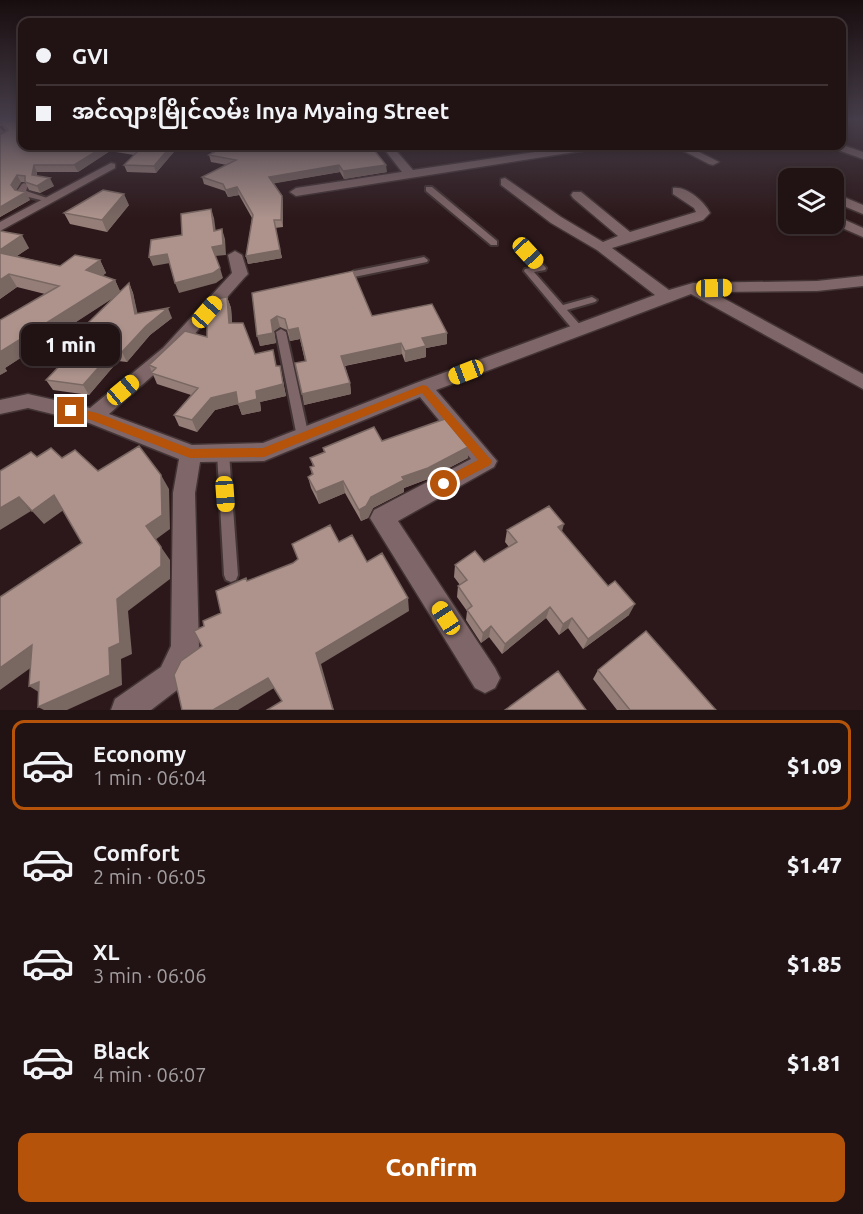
<!DOCTYPE html>
<html lang="en">
<head>
<meta charset="utf-8">
<style>
	body { margin:0; font-family:Ubuntu,"Noto Sans Myanmar",sans-serif; background:#2d2022; color:#f1f3f6; height:100vh; display:flex; flex-direction:column; font-size:22px; white-space:nowrap }
	* { box-sizing:border-box; margin:0 }
	p { font-size:20px; color:#a29ea0 }
	.icon { flex:none; width:33px; height:33px; fill:none; stroke:currentColor; stroke-width:2; stroke-linecap:round; stroke-linejoin:round }
	.map { position:relative; height:710px; overflow:hidden }
	.sheet { display:flex; flex-direction:column; background:#211214; flex:1 }
	.sheet>* { flex:none }
	.top-card { position:absolute; left:18px; top:18px; width:828px; height:132px; border-radius:12px; box-shadow:0 3px 9px #0003,0 0 0 2px #3e3234; display:grid; align-content:center; height:132px; padding:0 18px; background:#211214 }
	.tools { position:absolute; left:778px; top:168px; display:grid; gap:12px }
	.tools a { display:grid; place-items:center; width:66px; height:66px; border-radius:12px; background:#211214; box-shadow:0 3px 9px #0003,0 0 0 2px #3e3234; font-size:30px }
	.end { position:absolute; width:27px; height:27px; margin:-14px; border:8px solid #b45309; background:#fff; box-shadow:0 0 0 3px #fff }
	.from { border-radius:50% }
	.bubble { position:absolute; height:42px; border-radius:12px; background:#211214; box-shadow:0 3px 9px #0003,0 0 0 2px #3e3234; font-size:20px; font-weight:800; line-height:42px; text-align:center }
	.car { position:absolute; width:18px; height:36px; margin:-18px -9px; border-radius:8px; box-shadow:0 0 4px 2px #0007; background:linear-gradient(#f5c518 24%,#345 0 40%,#f5c518 0 76%,#345 0 86%,#f5c518 0) }
	.top-card b { display:flex; align-items:center; gap:21px; height:57px; font-size:22px }
	.top-card b+b { border-top:2px solid #3e3234 }
	.top-card i { width:15px; height:15px; background:#f1f3f6 }
	ul { padding:10px 0 0; list-style:none }
	li { display:flex; align-items:center; gap:18px; height:90px; margin:0 12px 9px; padding:0 6px; border:3px solid transparent; border-radius:12px }
	li div { flex:1 }
	li b { display:block; font-size:22px }
	li em { font-style:normal; font-weight:800 }
	li.active { border-color:#b45309 }
	li>.icon { width:54px; height:54px; stroke-width:1.5 }
	.button { display:flex; gap:12px; margin-top:auto; padding:12px 18px }
	.button a { flex:1; height:69px; border-radius:12px; background:#b45309; color:#fff; font-size:24px; font-weight:800; line-height:69px; text-align:center }
	.map>svg:first-child { display:block }
	.lines { fill:none; stroke-linecap:round; stroke-linejoin:round }
	.lane-casing { stroke:#433435; stroke-width:4 }
	.street-casing { stroke:#433435; stroke-width:3 }
	.lane { fill:#7f6668; fill-rule:evenodd }
	.street { fill:#7f6668; fill-rule:evenodd }
	.wall { fill:#957e78 }
	.shaded-wall { fill:#796762 }
	.building { fill:#ad938c; stroke:#796762; stroke-width:1.5 }
	.route { fill:#b45309 }
</style>
</head>
<body>
<div class="map">
<svg width="863" height="710" viewBox="0 0 863 710">
	<rect width="100%" height="100%" fill="#2c181a"/>
	<g class="lines">
		<g class="lane-casing">
			<path id="lane" d="M24 183 28 185 26 191 53 200 49 202 20 195 17 191 22 184Z
				M426 187H432L497 241V245H491L426 191Z
				M528 250 531 251 546 268 545 270 534 272 563 305 592 297 597 300 595 302 567 310 582 327 583 329 582 331H574L524 271 525 269 536 267 524 253Z
				M424 257 428 260 427 262 354 277 350 274 354 271Z
				M281 329 286 332 309 437 307 440 303 442 299 440 297 437 276 332Z
				M223 448 227 449 229 453 238 575 236 580 231 582 226 580 224 575 217 453 219 449Z"/>
		</g>
		<g class="street-casing">
			<path id="street" d="M0 128 9 136 0 142Z
				M842 145 863 152V159L838 150V146Z
				M382 146H392L413 170 576 146H599L594 149 296 196 290 192 296 188 402 172Z
				M674 146H687L719 162 713 165 709 164Z
				M111 163 115 164V168L0 231V222Z
				M505 178 561 217 603 242 618 236 573 198 571 195 573 192H581L630 232 696 212 694 208 673 194V188C686 186 704 201 710 213L703 220 612 248 669 290 693 283 817 281 863 276V286L817 291 712 292 863 374V389L691 294 436 390 497 461 494 467 398 521 495 668 500 678 495 688 485 693 475 688 370 518 374 510 471 459 420 397 264 461 200 462 195 493 199 647 181 687 151 710H111L115 699 161 667 171 646 173 493 179 459 89 423 28 408 0 414V400L28 394 90 408 163 348 232 273 228 255 235 251 242 255 248 274 245 277 175 356 109 414 192 445 263 443 416 383 655 295 597 250 551 223 501 185V179Z
				M785 193 789 194V202L779 197Z
				M834 193 863 205V214L834 202Z
				M834 215 863 228V237L833 224Z"/>
		</g>
		<use href="#lane" class="lane"/>
		<use href="#street" class="street"/>
	</g>
	<path class="wall" d="M0 119 22 146H205L207 152 178 147 156 173 127 172 124 165 134 155 110 151 78 172H37V176L54 186 40 193 29 190 25 182H21L16 190 30 200 0 217V135L6 131 2 126H0Z
		M210 146 387 172 344 179 340 172 274 183 282 196 283 203V227L275 228 282 258 248 264 246 256 252 218 239 195 228 197 225 191 204 184 202 177 227 165 211 162 209 155 212 153Z
		M129 205 107 232 70 224 64 213Z
		M0 231 29 248 17 256 60 266 100 260 106 273 102 276 115 280 120 292 129 283 133 293 137 314 172 318 150 335 127 362 118 361 89 395 53 390 46 380 60 365 54 356 114 297 5 368 7 371 0 375 45 294 17 287 0 299Z
		M252 293 372 316 447 344 426 348V357L405 362 402 354 345 366 350 383 351 394 304 405 305 361 300 339 290 341 287 330 280 327 274 331 276 343 260 346Z
		M227 297 231 308 232 323 255 354 277 366H280L286 396 260 402 261 411 242 415 238 404 215 410 197 432 179 426 174 415 191 395 157 384 149 365 207 337Z
		M382 441 468 447V458L428 479 404 488V492L373 508 368 518 361 521 345 493 319 504 311 488 308 477 312 475 310 467 313 466 310 458 324 453 323 448Z
		M507 530 562 532 629 615 583 649 568 628 559 635 546 618 502 654 489 637 481 643 466 620 467 611 457 597 458 586 460 585 454 577 455 565 484 562 509 547 505 542Z
		M598 670 716 710H617L593 679Z"/>
	<path class="shaded-wall" d="M105 146H108L110 151 78 172 74 165Z
		M171 146H177L178 147 156 173 154 166Z
		M34 165 37 172 36 182 32 175Z
		M339 165 340 172 271 184 269 177Z
		M386 165 387 172 344 179 343 171Z
		M17 175 21 182 15 192 11 185Z
		M50 178 54 186 40 193 37 186Z
		M237 187 239 195 228 197 226 190Z
		M26 192 30 200 0 217V207Z
		M124 194 129 205 107 232 102 220Z
		M282 196 283 203V227L281 220Z
		M211 209 214 218 217 240 214 231Z
		M222 229 225 239 226 255 215 256 212 247Z
		M22 235 29 248 4 264 0 257V250Z
		M280 250 282 258 248 264 246 256Z
		M167 254 170 263 153 266 149 257Z
		M100 260 106 273 92 283 86 270Z
		M220 268 223 278 216 283 179 293 175 283Z
		M9 274 17 287 0 299V280Z
		M115 280 121 293 5 368 7 371 0 375V352Z
		M129 283 133 293 140 324 135 314Z
		M227 297 231 308 233 334 229 323Z
		M168 308 172 318 150 335 127 362 122 352 146 326Z
		M277 316 280 327 274 331 276 343 260 346 257 336 271 320Z
		M298 328 300 339 290 341 288 330Z
		M447 333V344L426 348V357L405 362V351L422 338Z
		M401 343 402 354 343 366 341 356Z
		M113 351 118 361 89 395 83 385Z
		M280 366 286 396 260 402 261 411 242 415 238 404 215 410 197 432 192 420 211 398 236 392Z
		M350 383 351 394 304 405 302 394Z
		M468 447V458L428 479 404 488V492L373 508 368 518 361 521 359 510 371 497 402 477Z
		M161 475 169 489 170 529 155 540 146 526Z
		M343 481 345 493 319 504 316 492Z
		M54 495 65 509 44 524 32 511Z
		M19 497 31 511 0 530V508Z
		M564 524 561 535 558 527Z
		M161 547 170 560V579L128 611 132 654 121 659 122 685 67 710H44L38 707 109 648 117 599Z
		M408 598 409 611 321 664 334 710H333L316 653Z
		M635 604 629 615 583 649 588 639Z
		M550 607 546 618 502 654 505 644Z
		M572 618 568 628 559 635 563 624Z
		M491 626 489 637 481 643 483 633Z
		M32 645 47 656 0 690V668Z
		M268 678 274 688 238 710H213Z
		M39 682 45 696 29 686Z"/>
	<path class="building" d="M0 119H22V146H105L74 165H34L32 175 50 178 37 186 25 182V176L17 175 11 185 15 190 26 192 0 207V135L8 130 0 122Z
		M114 146H171L154 166 124 165 139 150Z
		M210 146H371L386 165 343 171 339 165 269 177 282 196 281 220H274L280 250 246 256 253 215 237 187 226 190 223 184 202 177 236 160 209 155 221 148Z
		M103 190 124 194 102 220 64 213Z
		M211 209 214 231 222 229 223 245 212 247 220 268 213 273 175 283 167 254 149 257 151 240 182 235 181 214Z
		M0 231 22 235 0 250Z
		M0 253 60 266 75 255 100 260 86 270 115 280 0 352V320L59 286 9 274 0 280Z
		M353 271 372 316 432 304 447 333 422 338 426 346 405 351 401 343 341 356 350 383 302 394 295 363 306 361 298 328 288 330 285 319 277 316 271 320 273 333 257 336 252 293Z
		M129 283 135 314 168 308 146 326 122 352 113 351 83 385 46 380 67 358 54 356Z
		M227 297 229 323H243L255 354 273 350 276 366H280L283 384 256 391 257 399 238 404 236 392 211 398 192 420 174 415 198 388 151 373 156 368 149 365 185 331 207 337V308L215 299Z
		M445 419 468 447 428 468 402 477 404 480 371 497 366 506 359 510 343 481 316 492 308 477 313 474 310 467 314 466 310 458 325 452 323 448 374 427 382 441Z
		M139 446 161 475 162 515 146 526 161 547V566L117 599 120 643 109 648 110 675 38 707 39 682 29 686 32 645 0 668V597L82 543 54 495 32 511 19 497 0 508V471L31 452 37 457 51 448 62 458 75 450 98 471Z
		M549 506 564 524 558 527 608 586 615 581 635 604 588 639 572 618 563 624 550 607 505 644 491 626 483 633 467 610 472 606 458 586 467 580 455 565 475 551 484 562 517 542 507 530Z
		M330 525 339 542 352 535 367 562 382 553 408 598 316 653 333 710H267L282 701 268 678 213 710H182L174 675 181 661 202 646 194 631 204 626 203 621 221 613 216 591 246 578 247 581 293 563 298 559 292 544Z
		M646 631 716 710H630L598 670Z
		M558 671 586 710H505Z"/>
	<linearGradient id="sky" x2="0" y2="1"><stop stop-color="#180d0e"/><stop offset="0.55" stop-color="#453d49"/><stop offset="1" stop-color="#453d49" stop-opacity="0"/></linearGradient>
	<rect width="863" height="218" fill="url(#sky)"/>
	<path class="route" d="M423 385 427 386 492 461 490 465 444 489 438 484 440 480 478 460 422 393 264 457 190 458 91 420 67 414 66 411 71 407 97 413 191 449 263 448Z"/>
</svg>
<div class="tools">
<a><svg class="icon" aria-label="layers" viewBox="0 0 24 24"><path d="M12 4l9 5-9 5-9-5zM3 14l9 5 9-5"/></svg></a>
</div>
<i class="end from" style="left:444px;top:484px"></i>
<i class="end" style="left:71px;top:411px"></i>
<div class="bubble" style="left:21px;top:324px;width:99px">1 min</div>
<i class="car" style="left:528px;top:253px;rotate:137deg"></i>
<i class="car" style="left:714px;top:288px;rotate:89deg"></i>
<i class="car" style="left:207px;top:312px;rotate:41deg"></i>
<i class="car" style="left:466px;top:372px;rotate:249deg"></i>
<i class="car" style="left:123px;top:390px;rotate:50deg"></i>
<i class="car" style="left:225px;top:494px;rotate:176deg"></i>
<i class="car" style="left:446px;top:618px;rotate:327deg"></i>
<div class="top-card">
<b><i class="from"></i>GVI</b>
<b><i></i>အင်လျားမြိုင်လမ်း Inya Myaing Street</b>
</div>
</div>
<section class="sheet">
<ul>
<li class="active"><svg class="icon" aria-label="car" viewBox="0 0 24 24"><path d="M5 17H2v-5l4-1 3-4h7l3 4 3 1v5h-3M9 17h6M6 11h13"/><circle cx="7" cy="17" r="2"/><circle cx="17" cy="17" r="2"/></svg><div><b>Economy</b><p>1 min · 06:04</p></div><em>$1.09</em></li>
<li><svg class="icon" aria-label="car" viewBox="0 0 24 24"><path d="M5 17H2v-5l4-1 3-4h7l3 4 3 1v5h-3M9 17h6M6 11h13"/><circle cx="7" cy="17" r="2"/><circle cx="17" cy="17" r="2"/></svg><div><b>Comfort</b><p>2 min · 06:05</p></div><em>$1.47</em></li>
<li><svg class="icon" aria-label="car" viewBox="0 0 24 24"><path d="M5 17H2v-5l4-1 3-4h7l3 4 3 1v5h-3M9 17h6M6 11h13"/><circle cx="7" cy="17" r="2"/><circle cx="17" cy="17" r="2"/></svg><div><b>XL</b><p>3 min · 06:06</p></div><em>$1.85</em></li>
<li><svg class="icon" aria-label="car" viewBox="0 0 24 24"><path d="M5 17H2v-5l4-1 3-4h7l3 4 3 1v5h-3M9 17h6M6 11h13"/><circle cx="7" cy="17" r="2"/><circle cx="17" cy="17" r="2"/></svg><div><b>Black</b><p>4 min · 06:07</p></div><em>$1.81</em></li>
</ul>
<div class="button"><a>Confirm</a></div>
</section>
</body>
</html>
